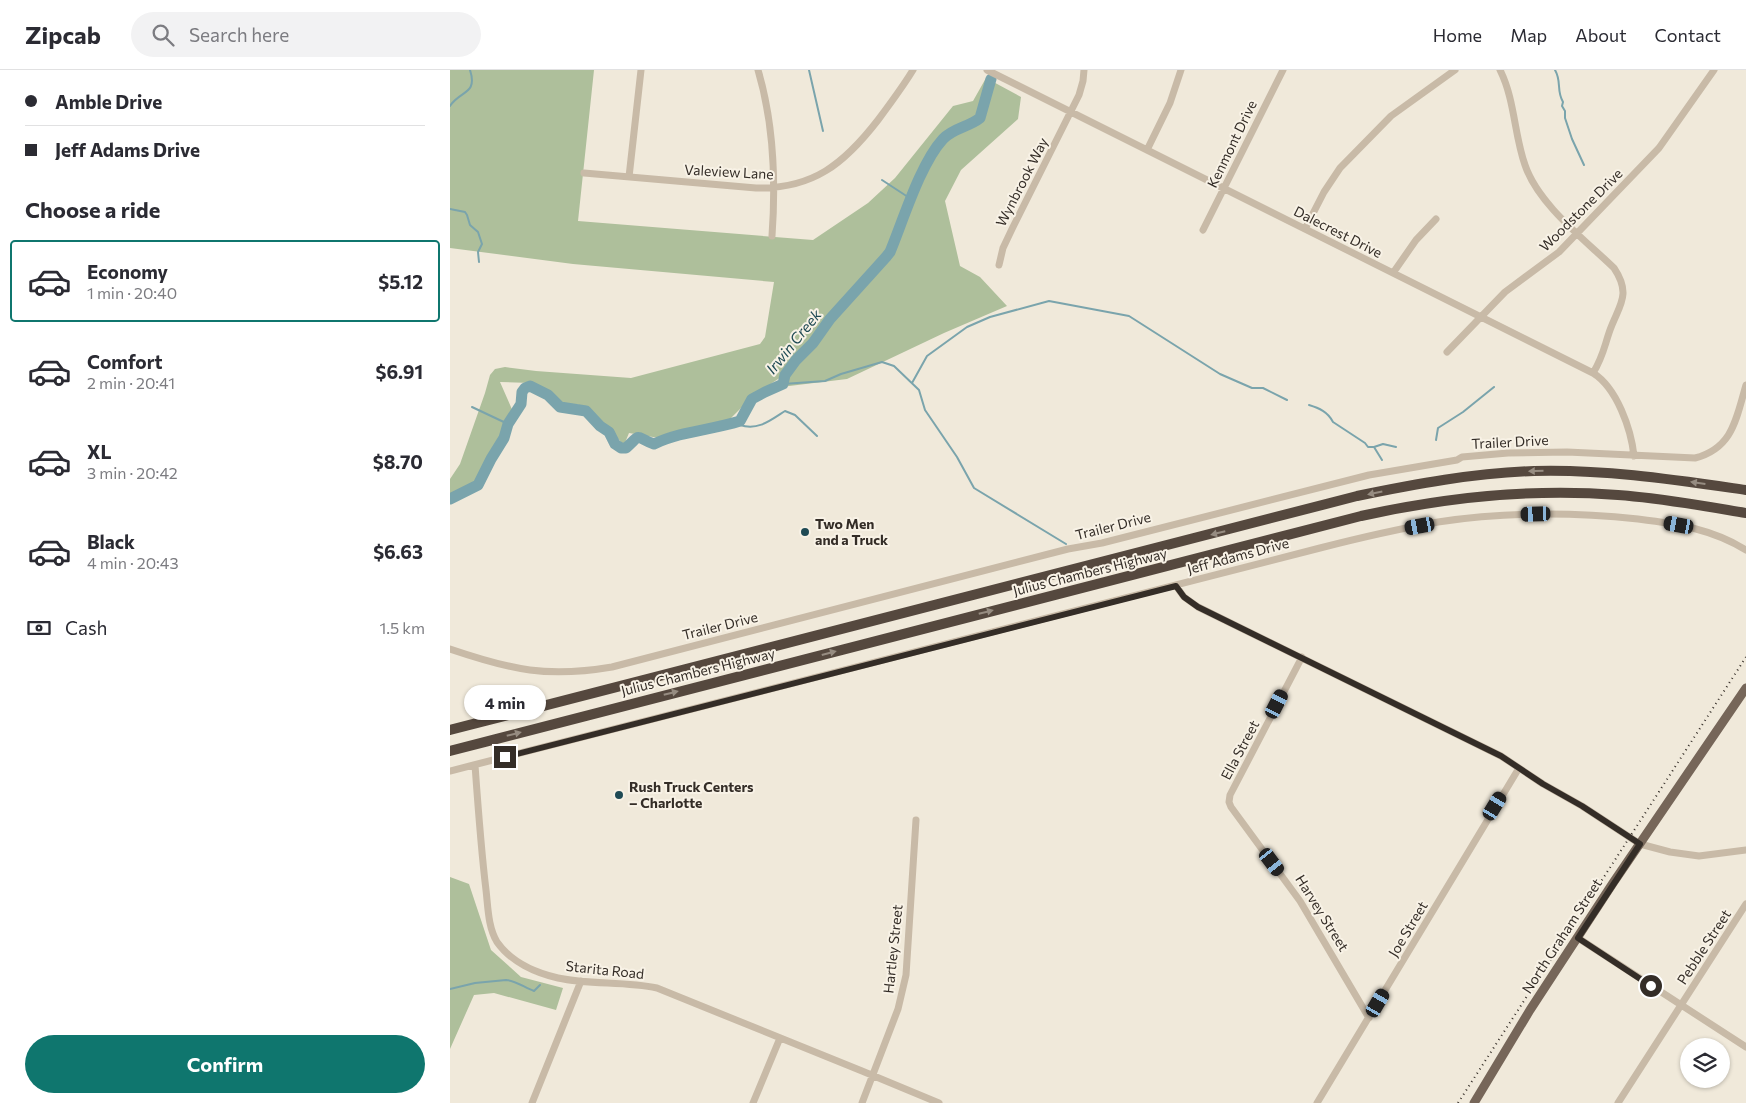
<!DOCTYPE html>
<html lang="en">
<head>
<meta charset="utf-8">
<style>
	body { margin:0; font-family:Commissioner,sans-serif; background:#f2f2f3; color:#2b2b33; height:100vh; display:flex; flex-direction:column; font-size:19px; white-space:nowrap }
	* { box-sizing:border-box; margin:0 }
	p { font-size:16px; color:#7c7c81 }
	.icon { flex:none; width:28px; height:28px; fill:none; stroke:currentColor; stroke-width:2; stroke-linecap:round; stroke-linejoin:round }
	.map { position:relative; flex:1; overflow:hidden }
	.side { display:flex; flex-direction:column; background:#fff; width:450px }
	.side>* { flex:none }
	.hud { display:grid; align-content:center; height:110px; padding:0 25px; background:#fff }
	.controls { position:absolute; left:1230px; top:968px; display:grid; gap:10px }
	.controls a { display:grid; place-items:center; width:50px; height:50px; border-radius:50%; background:#fff; box-shadow:0 1px 4px #0004; font-size:25px }
	.end { position:absolute; width:22px; height:22px; margin:-11px; border:6px solid #342d27; background:#fff; box-shadow:0 0 0 2px #fff }
	.from { border-radius:50% }
	.bubble { position:absolute; height:35px; border-radius:18px; background:#fff; box-shadow:0 1px 4px #0004; font-size:16px; font-weight:700; line-height:35px; text-align:center }
	.car { position:absolute; width:15px; height:30px; margin:-15px -8px; border-radius:6px; box-shadow:0 0 4px 1px #0007; background:linear-gradient(#222 24%,#8ab4d8 0 40%,#222 0 76%,#8ab4d8 0 86%,#222 0) }
	.hud b { display:flex; align-items:center; gap:18px; height:48px; font-size:19px }
	.hud b+b { border-top:1px solid #e1e1e2 }
	.hud i { width:12px; height:12px; background:#2b2b33 }
	ul { padding:0; list-style:none }
	li { display:flex; align-items:center; gap:15px; height:82px; margin:0 10px 8px; padding:0 15px; border:2px solid transparent; border-radius:5px }
	li div { flex:1 }
	li b { display:block; font-size:19px }
	li em { font-style:normal; font-weight:700 }
	li.active { border-color:#0f766e }
	li>.icon { width:45px; height:45px; stroke-width:1.5 }
	h2 { padding:0 25px; font-size:22px; line-height:60px }
	.pay { display:flex; align-items:center; gap:12px; height:55px; padding:0 25px; font-size:19px }
	.pay p { margin-inline-start:auto }
	.primary-button { display:flex; gap:10px; margin-top:auto; padding:10px 25px }
	.primary-button a { flex:1; height:58px; border-radius:30px; background:#0f766e; color:#fff; font-size:20px; font-weight:700; line-height:58px; text-align:center }
	header { display:flex; align-items:center; gap:30px; box-sizing:border-box; height:70px; padding:0 25px; background:#fff; border-bottom:1px solid #e1e1e2 }
	header strong { font-size:24px }
	nav { display:flex; gap:28px; margin-inline-start:auto; font-size:18px }
	.search { width:350px; height:45px; background:#f2f2f3; display:flex; align-items:center; gap:12px; box-sizing:border-box; padding:0 18px; border-radius:28px; color:#7c7c81; font-size:19px }
	main { display:flex; flex:1; min-height:0 }
	.map>svg:first-child { display:block }
	.green { fill:#aebf9b }
	.lines { fill:none; stroke-linecap:round; stroke-linejoin:round }
	.stream { stroke:#7aa4ac; stroke-width:2 }
	.river { stroke:#7aa4ac; stroke-width:11 }
	.minor { stroke:#c8baa7; stroke-width:7 }
	.major { stroke:#766659; stroke-width:9 }
	.highway { stroke:#55483e; stroke-width:10 }
	.rail { stroke:#342d27; stroke-width:2; stroke-dasharray:1 4; stroke-linecap:butt }
	.oneway { fill:#968c81 }
	.route { stroke:#342d27; stroke-width:6 }
	.poi-dot { fill:#1f4a54; stroke:#f8f2e6; stroke-width:2 }
	.labels { text-anchor:middle; stroke-width:4; stroke-linejoin:round; paint-order:stroke }
	.street-label { font-size:14px; fill:#342d27; stroke:#f8f2e6 }
	.poi-label { font-size:14px; font-weight:bold; fill:#342d27; stroke:#f8f2e6; text-anchor:start }
	.water-label { font-size:15px; font-style:italic; fill:#1f4a54; stroke:#f8f2e6 }
</style>
</head>
<body>
<header>
<strong>Zipcab</strong>
<div class="search"><svg class="icon" aria-label="search" viewBox="0 0 24 24"><circle cx="10" cy="10" r="6"/><path d="M15 15l6 6"/></svg>Search here</div>
<nav><a>Home</a><a>Map</a><a>About</a><a>Contact</a></nav>
</header>
<main>
<section class="side">
<div class="hud">
<b><i class="from"></i>Amble Drive</b>
<b><i></i>Jeff Adams Drive</b>
</div>
<h2>Choose a ride</h2>
<ul>
<li class="active"><svg class="icon" aria-label="car" viewBox="0 0 24 24"><path d="M5 17H2v-5l4-1 3-4h7l3 4 3 1v5h-3M9 17h6M6 11h13"/><circle cx="7" cy="17" r="2"/><circle cx="17" cy="17" r="2"/></svg><div><b>Economy</b><p>1 min · 20:40</p></div><em>$5.12</em></li>
<li><svg class="icon" aria-label="car" viewBox="0 0 24 24"><path d="M5 17H2v-5l4-1 3-4h7l3 4 3 1v5h-3M9 17h6M6 11h13"/><circle cx="7" cy="17" r="2"/><circle cx="17" cy="17" r="2"/></svg><div><b>Comfort</b><p>2 min · 20:41</p></div><em>$6.91</em></li>
<li><svg class="icon" aria-label="car" viewBox="0 0 24 24"><path d="M5 17H2v-5l4-1 3-4h7l3 4 3 1v5h-3M9 17h6M6 11h13"/><circle cx="7" cy="17" r="2"/><circle cx="17" cy="17" r="2"/></svg><div><b>XL</b><p>3 min · 20:42</p></div><em>$8.70</em></li>
<li><svg class="icon" aria-label="car" viewBox="0 0 24 24"><path d="M5 17H2v-5l4-1 3-4h7l3 4 3 1v5h-3M9 17h6M6 11h13"/><circle cx="7" cy="17" r="2"/><circle cx="17" cy="17" r="2"/></svg><div><b>Black</b><p>4 min · 20:43</p></div><em>$6.63</em></li>
</ul>
<div class="pay"><svg class="icon" aria-label="cash" viewBox="0 0 24 24"><path d="M3 7h18v10H3z"/><circle cx="12" cy="12" r="2"/></svg>Cash<p>1.5 km</p></div>
<div class="primary-button"><a>Confirm</a></div>
</section>
<div class="map">
<svg width="1296" height="1033" viewBox="0 0 1296 1033">
	<rect width="100%" height="100%" fill="#f0e9da"/>
	<path class="green" d="M0 0H144L128 151 363 170 418 133 445 108 503 36 523 31 536 8 571 27 568 49 511 100 495 131 510 196 530 207 557 236 494 263 397 309 331 317V307L304 325 278 351 209 368 179 363 174 375 141 341 127 334 109 336 81 313 50 312 64 344 55 356 41 394 22 419 0 431V409L10 394 35 323 40 305 45 299 55 297 86 301 181 308 310 274 315 267 324 212 123 194 0 178Z
		M0 799V807L19 814 41 880 71 907 113 918 106 940 44 923 24 925 0 979Z"/>
	<g class="lines">
		<path class="stream" d="M359 0 373 61
			M1105 0C1112 12 1106 20 1113 32L1112 36 1115 41V48L1122 69 1134 95
			M0 36C10 20 28 25 20 0
			M432 110 461 129
			M0 139 15 142 17 145 20 155 28 162 32 174 28 182 29 192
			M462 313 477 286 517 257 540 247 599 231 679 246 770 304 802 318H813L837 330
			M333 314 375 311 391 304 432 292 444 296 469 320 475 340 507 387 524 418 616 474
			M859 335C869 338 878 342 883 352L915 373 918 377H924L933 374 946 377
			M22 337 58 354
			M290 351V355C308 361 321 350 335 341L345 345 367 366
			M986 370 988 358 1013 342 1044 317
			M924 377 932 390
			M0 919 25 913 56 910C65 910 75 918 84 921L90 915"/>
		<path class="river" d="M0 429 28 415 41 389 54 368 58 354 71 334 72 322 75 318 80 316 98 325 110 337 136 341 150 356 159 362 165 374 171 378H176C193 362 184 367 204 374 231 361 262 360 290 351L302 329 315 322 333 314 335 305 346 290 363 273 380 249 436 187 440 182C453 151 470 94 493 69 503 58 519 57 530 48L541 9"/>
		<path class="minor" d="M308 0C324 54 326 110 322 166
			M537 0 1143 303C1167 318 1181 359 1184 386
			M1050 0C1065 30 1064 64 1075 95 1088 134 1134 169 1164 198 1182 225 1169 235 1160 260 1154 277 1153 287 1143 303
			M697 80 720 33 731 0
			M134 103 306 118C363 119 394 94 428 50 440 34 452 18 463 0
			M179 107 191 0
			M855 159 874 122 890 98 941 46 1005 0
			M753 160 833 0
			M549 195 553 178 562 159 629 25 633 11 634 0
			M943 203 966 170 986 149
			M997 282 1055 222 1109 182 1209 78 1264 0
			M726 516 734 527 748 537 1051 686 1093 714 1132 736 1190 774 1220 782 1249 786 1296 780
			M0 579C62 600 97 608 162 597L618 479 652 473 919 405 1007 390 1012 387 1058 383 1117 382 1245 388C1283 378 1286 349 1296 315
			M852 587 780 725 779 732 781 737 850 831 919 948
			M25 695C28 737 31 779 36 820 38 837 38 857 47 872 61 892 86 903 108 908 141 915 174 911 207 918L412 1001 489 1033
			M0 701 870 478C909 468 948 459 988 452 1054 442 1122 442 1188 449 1228 454 1262 459 1296 480
			M1128 868 1296 977
			M82 1033 131 911
			M303 1033 330 968
			M412 1033 448 939 456 905 466 750
			M867 1033 1069 698
			M1168 1033 1296 834"/>
		<path class="major" d="M1024 1033 1080 940 1163 813 1296 618"/>
		<path class="highway" d="M0 660 907 426C965 414 1024 403 1084 401 1155 399 1226 410 1296 420
			M0 681 911 446C997 427 1081 418 1168 425 1211 428 1254 436 1296 443"/>
		<path class="rail" d="M1008 1033 1296 587"/>
	</g>
	<defs><path id="oneway-solid" d="M-6-.8H1V-3.2L6.5 0L1 3.2V.8H-6Z" transform="scale(1.25)"/></defs>
	<g class="oneway">
		<use href="#oneway-solid" transform="translate(1086 401) rotate(179)"/>
		<use href="#oneway-solid" transform="translate(1248 413) rotate(-172)"/>
		<use href="#oneway-solid" transform="translate(925 423) rotate(168)"/>
		<use href="#oneway-solid" transform="translate(768 463) rotate(166)"/>
		<use href="#oneway-solid" transform="translate(536 542) rotate(-14)"/>
		<use href="#oneway-solid" transform="translate(379 583) rotate(-15)"/>
		<use href="#oneway-solid" transform="translate(221 623) rotate(-14)"/>
		<use href="#oneway-solid" transform="translate(64 664) rotate(-14)"/>
	</g>
	<g class="lines">
		<path class="route" d="M55 687 726 516 734 527 748 537 1051 686 1093 714 1132 736 1190 774 1128 868 1201 916"/>
	</g>
	<g class="poi-dot">
		<circle cx="355" cy="462" r="5"/>
		<circle cx="169" cy="725" r="5"/>
	</g>
	<g class="labels">
		<g class="street-label">
			<text transform="translate(782 74) rotate(-64)" y="5">Kenmont Drive</text>
			<text transform="translate(279 102) rotate(3)" y="5">Valeview Lane</text>
			<text transform="translate(572 112) rotate(-63)" y="5">Wynbrook Way</text>
			<text transform="translate(1131 140) rotate(-45)" y="5">Woodstone Drive</text>
			<text transform="translate(888 162) rotate(27)" y="5">Dalecrest Drive</text>
			<text transform="translate(1060 372) rotate(-3)" y="5">Trailer Drive</text>
			<text transform="translate(663 456) rotate(-14)" y="5">Trailer Drive</text>
			<text transform="translate(788 486) rotate(-15)" y="5">Jeff Adams Drive</text>
			<text transform="translate(640 502) rotate(-14)" y="5">Julius Chambers Highway</text>
			<text transform="translate(270 556) rotate(-14)" y="5">Trailer Drive</text>
			<text transform="translate(248 602) rotate(-14)" y="5">Julius Chambers Highway</text>
			<text transform="translate(790 680) rotate(-62)" y="5">Ella Street</text>
			<text transform="translate(872 843) rotate(58)" y="5">Harvey Street</text>
			<text transform="translate(958 859) rotate(-59)" y="5">Joe Street</text>
			<text transform="translate(1112 866) rotate(-57)" y="5">North Graham Street</text>
			<text transform="translate(1254 877) rotate(-57)" y="5">Pebble Street</text>
			<text transform="translate(443 879) rotate(-84)" y="5">Hartley Street</text>
			<text transform="translate(155 900) rotate(6)" y="5">Starita Road</text>
		</g>
		<g class="poi-label">
			<text x="365" y="459">Two Men<tspan x="365" dy="16">and a Truck</tspan></text>
			<text x="179" y="722">Rush Truck Centers<tspan x="179" dy="16">– Charlotte</tspan></text>
		</g>
		<g class="water-label">
			<text transform="translate(344 272) rotate(-51)" y="5">Irwin Creek</text>
		</g>
	</g>
</svg>
<div class="controls">
<a><svg class="icon" aria-label="layers" viewBox="0 0 24 24"><path d="M12 4l9 5-9 5-9-5zM3 14l9 5 9-5"/></svg></a>
</div>
<i class="end from" style="left:1201px;top:916px"></i>
<i class="end" style="left:55px;top:687px"></i>
<div class="bubble" style="left:14px;top:615px;width:82px">4 min</div>
<i class="car" style="left:1086px;top:444px;rotate:268deg"></i>
<i class="car" style="left:1229px;top:455px;rotate:280deg"></i>
<i class="car" style="left:970px;top:456px;rotate:260deg"></i>
<i class="car" style="left:827px;top:634px;rotate:27deg"></i>
<i class="car" style="left:1045px;top:736px;rotate:31deg"></i>
<i class="car" style="left:822px;top:792px;rotate:143deg"></i>
<i class="car" style="left:928px;top:933px;rotate:30deg"></i>
</div>
</main>
</body>
</html>
